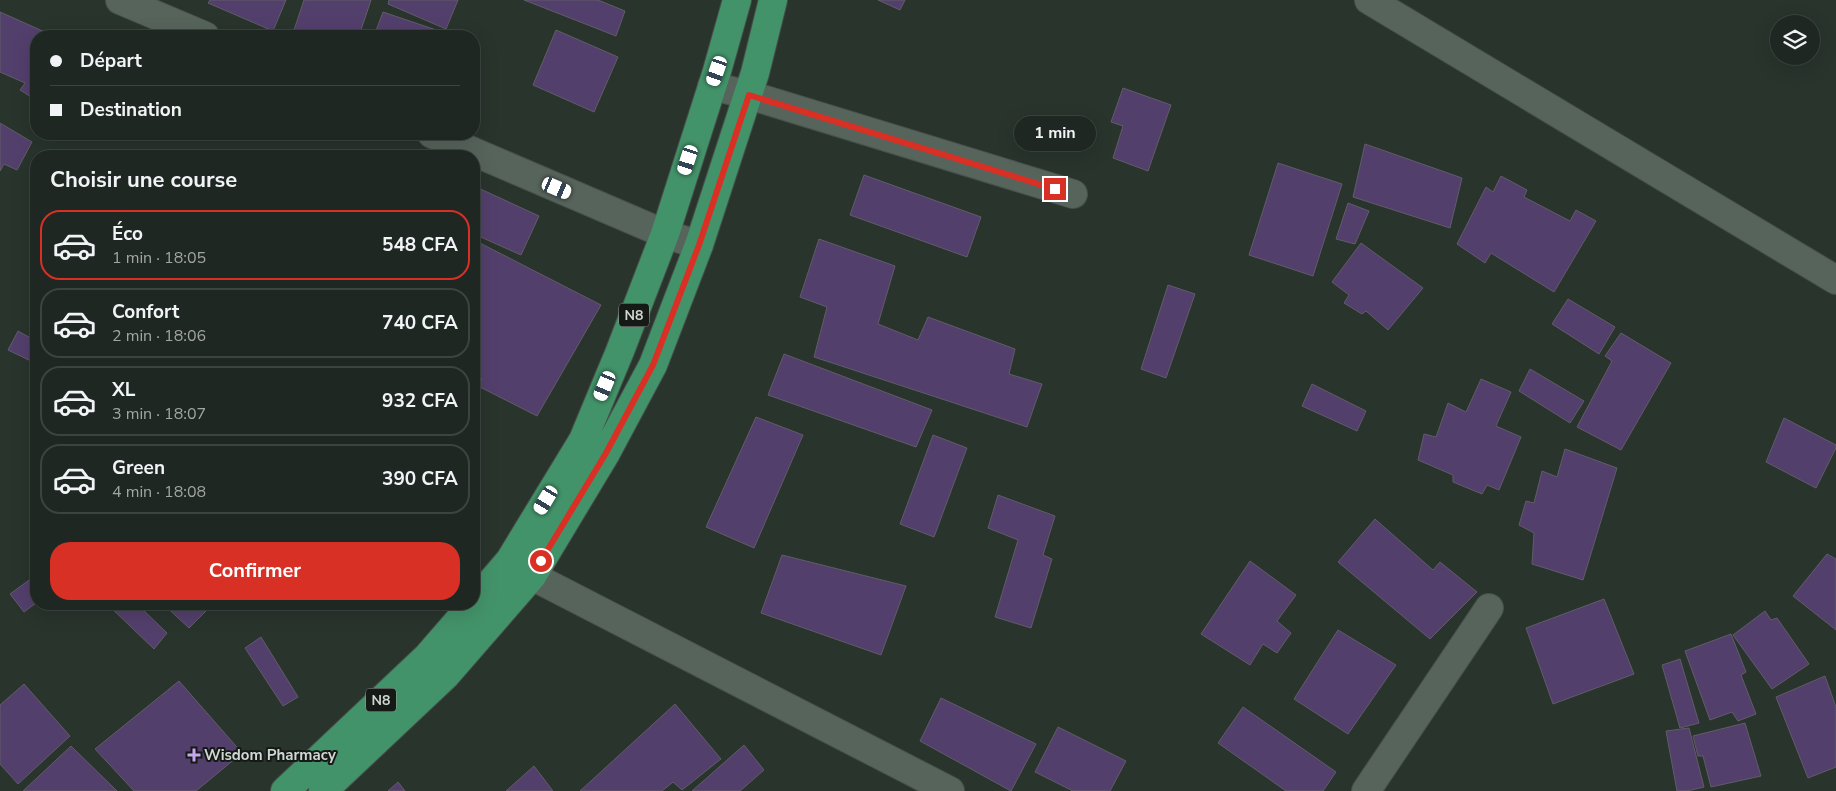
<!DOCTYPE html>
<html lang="fr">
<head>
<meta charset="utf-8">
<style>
	body { margin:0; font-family:"Nunito Sans",sans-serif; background:#272f2a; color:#f1f3f6; height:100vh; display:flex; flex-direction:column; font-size:19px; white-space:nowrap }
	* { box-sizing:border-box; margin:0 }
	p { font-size:16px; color:#a1a5a5 }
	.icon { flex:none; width:28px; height:28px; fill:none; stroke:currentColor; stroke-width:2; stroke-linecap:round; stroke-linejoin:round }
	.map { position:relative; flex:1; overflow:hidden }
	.sheet { position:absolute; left:30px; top:150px; width:450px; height:460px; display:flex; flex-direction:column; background:#1f2722; border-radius:20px; box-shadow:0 5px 20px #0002,0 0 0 1px #3c4440 }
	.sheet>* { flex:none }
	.top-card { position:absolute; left:30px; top:30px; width:450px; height:110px; border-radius:20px; box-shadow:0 5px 20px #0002,0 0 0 1px #3c4440; display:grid; align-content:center; height:110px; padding:0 20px; background:#1f2722 }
	.buttons { position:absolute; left:1770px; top:15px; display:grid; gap:10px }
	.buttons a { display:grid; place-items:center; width:50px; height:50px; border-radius:50%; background:#1f2722; box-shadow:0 5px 20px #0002,0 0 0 1px #3c4440; font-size:25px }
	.end { position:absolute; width:22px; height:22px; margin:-11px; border:6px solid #d93025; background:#fff; box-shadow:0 0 0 2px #fff }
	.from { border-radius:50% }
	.bubble { position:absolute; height:35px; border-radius:18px; background:#1f2722; box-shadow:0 5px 20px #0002,0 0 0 1px #3c4440; font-size:16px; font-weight:700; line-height:35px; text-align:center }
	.car { position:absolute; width:15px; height:30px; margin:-15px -8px; border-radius:6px; box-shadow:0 0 4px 1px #0007; background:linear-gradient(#fff 24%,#345 0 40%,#fff 0 76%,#345 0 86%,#fff 0) }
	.top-card b { display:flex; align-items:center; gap:18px; height:48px; font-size:19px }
	.top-card b+b { border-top:1px solid #3c4440 }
	.top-card i { width:12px; height:12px; background:#f1f3f6 }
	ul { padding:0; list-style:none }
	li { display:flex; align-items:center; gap:15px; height:70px; margin:0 10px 8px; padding:0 10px; border:2px solid #3c4440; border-radius:20px }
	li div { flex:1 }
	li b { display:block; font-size:19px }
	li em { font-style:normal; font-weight:700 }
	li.active { border-color:#d93025 }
	li>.icon { width:45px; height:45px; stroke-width:1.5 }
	h2 { padding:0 20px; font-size:22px; line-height:60px }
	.primary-button { display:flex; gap:10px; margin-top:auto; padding:10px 20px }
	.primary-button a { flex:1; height:58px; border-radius:20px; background:#d93025; color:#fff; font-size:20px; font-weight:700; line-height:58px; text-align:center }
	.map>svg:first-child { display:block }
	.building { fill:#533f6c; stroke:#615c68 }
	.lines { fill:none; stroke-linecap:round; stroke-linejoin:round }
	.minor-casing { stroke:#47514b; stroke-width:30 }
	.highway-casing { stroke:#47514b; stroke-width:30 }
	.minor { stroke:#57645c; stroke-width:28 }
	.highway { stroke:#43936a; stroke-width:28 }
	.route { stroke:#d93025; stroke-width:6 }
	.poi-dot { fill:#c6a6f0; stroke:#151a17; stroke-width:2 }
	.labels { text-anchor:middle; stroke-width:4; stroke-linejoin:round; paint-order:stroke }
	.shield { fill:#151a17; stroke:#999f9b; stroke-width:1 }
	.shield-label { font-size:14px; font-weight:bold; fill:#d1d8d3 }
	.poi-label { font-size:15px; font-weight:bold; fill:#d1d8d3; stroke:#151a17; text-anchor:start }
</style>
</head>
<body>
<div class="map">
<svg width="1836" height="791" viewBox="0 0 1836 791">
	<rect width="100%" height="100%" fill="#29342d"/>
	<path class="building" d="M210 0H286L273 31 208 3Z
		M304 0H371L359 36H292Z
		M389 0H458L446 29 388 4Z
		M524 0H598L625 11 616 36Z
		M878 0H905L900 10Z
		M0 12 54 36H36V100L20 90 25 83 0 72Z
		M383 12 454 36H374Z
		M556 30 618 57 594 112 533 85Z
		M1123 88 1171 105 1148 171 1113 158 1123 126 1111 122Z
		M0 123 32 142 17 170 4 164 0 171Z
		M1365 144 1462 178 1450 228 1353 197Z
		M1278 163 1342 184 1313 276 1249 255Z
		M864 175 981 217 967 257 850 215Z
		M1501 176 1527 190 1524 197 1570 221 1576 210 1596 221 1554 292 1491 253 1485 263 1457 244 1486 187 1493 192Z
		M474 186 539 216 521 255 474 234Z
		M1348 203 1369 211 1355 244 1336 239Z
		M819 239 895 266 878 324 918 340 928 317 1015 349 1009 374 1042 384 1027 427 814 357 827 307 800 297Z
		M474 240 601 305 537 416 478 386 482 379 474 374Z
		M1361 243 1423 288 1388 330 1366 311 1362 314 1344 303 1349 295 1332 282Z
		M1168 285 1195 294 1166 378 1141 369Z
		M1568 299 1615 327 1599 354 1552 324Z
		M18 331 36 341V356L33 362 8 350Z
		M1621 333 1671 363 1621 450 1577 427 1612 361 1605 356Z
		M784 354 932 410 916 447 768 395Z
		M1530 369 1584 401 1570 423 1519 391Z
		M1481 379 1511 392 1496 426 1521 437 1499 490 1487 485 1482 494 1453 482V475L1418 460 1424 434 1436 437 1448 403 1466 412Z
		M1312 384 1366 411 1357 431 1302 406Z
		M756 417 803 435 754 548 706 527Z
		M1784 418 1836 445V448L1816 488 1766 462Z
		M933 435 967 448 934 537 900 524Z
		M1565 449 1617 468 1583 580 1532 564 1534 533 1519 525 1526 501 1534 503 1542 471 1557 477Z
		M998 495 1055 516 1043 555 1052 559 1031 628 995 617 1018 540 988 528Z
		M1375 519 1433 570 1440 562 1477 592 1430 639 1338 562Z
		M1827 554 1836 559V630L1793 596Z
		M782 555 906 586 881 655 761 613Z
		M1250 561 1296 595 1277 621 1291 633 1277 653 1263 644 1250 665 1201 634Z
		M36 575V603L24 612 10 594Z
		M1604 599 1634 674 1553 704 1526 628Z
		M107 604H137L167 633 154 649Z
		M163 604H213L189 628Z
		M1765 611 1771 620 1777 618 1809 664 1772 689 1733 635Z
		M1338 630 1396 665 1348 734 1294 699Z
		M1731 634 1746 672 1741 675 1756 714 1738 721 1732 712 1710 720 1685 651Z
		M261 637 298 697 283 706 245 648Z
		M1680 659 1699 723 1680 728 1662 665Z
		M1825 676 1836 707V767L1808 778 1776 697Z
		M179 681 242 753 196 791H134L95 749Z
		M24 684 70 736 18 784 0 764V705Z
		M941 698 1036 744 1011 791 920 741Z
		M675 704 721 759 682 790 673 782 662 791H580Z
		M1243 707 1336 772 1323 791H1286L1218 743Z
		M1745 723 1761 776 1711 787 1703 756H1698L1693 736Z
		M1058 727 1126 761 1110 791H1073L1035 772Z
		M1689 728 1704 787 1687 791H1677L1666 731Z
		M744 745 764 770 740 791H692Z
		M71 746 117 791H23Z
		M534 766 553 791H506Z
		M398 782 405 791H388Z"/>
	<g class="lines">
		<g class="minor-casing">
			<path id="minor" d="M120 0 205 36
				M1369 0 1836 280
				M712 86 749 95 1073 194
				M432 134 665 234 699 245
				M514 563 532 576 950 791
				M1366 791 1489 608"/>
		</g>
		<g class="highway-casing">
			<path id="highway" d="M474 602 510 560 583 440 620 351 665 234 717 71 737 0
				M285 791 427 657 473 604
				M323 791 446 675 532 576 606 453 653 365 699 245 755 73 773 0"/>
		</g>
		<use href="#minor" class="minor"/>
		<use href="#highway" class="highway"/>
	</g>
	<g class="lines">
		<path class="route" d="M541 561 606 453 653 365 699 245 749 95 1055 189"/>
	</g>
	<path class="poi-dot" d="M191.5 747.5h5v5h5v5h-5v5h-5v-5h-5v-5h5z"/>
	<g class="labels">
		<g class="shield">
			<rect x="619" y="303.5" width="30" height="23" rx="4"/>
			<rect x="366" y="688.5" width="30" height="23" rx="4"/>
		</g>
		<g class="shield-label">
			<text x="634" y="320">N8</text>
			<text x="381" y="705">N8</text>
		</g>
		<g class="poi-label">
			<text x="204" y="760">Wisdom Pharmacy</text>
		</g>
	</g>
</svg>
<div class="buttons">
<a><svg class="icon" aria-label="layers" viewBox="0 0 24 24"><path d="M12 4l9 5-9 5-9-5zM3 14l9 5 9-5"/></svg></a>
</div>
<i class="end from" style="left:541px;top:561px"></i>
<i class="end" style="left:1055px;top:189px"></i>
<div class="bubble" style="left:1014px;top:116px;width:82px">1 min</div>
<i class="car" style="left:717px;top:71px;rotate:199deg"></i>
<i class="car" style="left:688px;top:160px;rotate:198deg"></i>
<i class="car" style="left:557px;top:188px;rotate:113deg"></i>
<i class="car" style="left:605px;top:386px;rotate:203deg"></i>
<i class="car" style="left:546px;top:500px;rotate:211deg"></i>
<div class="top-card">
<b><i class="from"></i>Départ</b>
<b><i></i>Destination</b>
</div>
<section class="sheet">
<h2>Choisir une course</h2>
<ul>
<li class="active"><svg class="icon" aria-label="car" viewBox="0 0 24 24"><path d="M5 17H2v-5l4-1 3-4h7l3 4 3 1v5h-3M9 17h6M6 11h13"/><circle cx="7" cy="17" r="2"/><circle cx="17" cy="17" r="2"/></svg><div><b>Éco</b><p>1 min · 18:05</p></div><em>548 CFA</em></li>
<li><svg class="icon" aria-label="car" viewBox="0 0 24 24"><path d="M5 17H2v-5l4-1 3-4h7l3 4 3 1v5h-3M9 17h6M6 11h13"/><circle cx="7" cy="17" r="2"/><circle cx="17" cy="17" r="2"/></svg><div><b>Confort</b><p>2 min · 18:06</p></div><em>740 CFA</em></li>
<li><svg class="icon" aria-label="car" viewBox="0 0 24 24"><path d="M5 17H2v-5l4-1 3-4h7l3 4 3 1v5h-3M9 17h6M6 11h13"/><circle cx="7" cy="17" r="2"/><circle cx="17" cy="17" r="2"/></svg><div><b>XL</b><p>3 min · 18:07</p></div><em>932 CFA</em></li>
<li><svg class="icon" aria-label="car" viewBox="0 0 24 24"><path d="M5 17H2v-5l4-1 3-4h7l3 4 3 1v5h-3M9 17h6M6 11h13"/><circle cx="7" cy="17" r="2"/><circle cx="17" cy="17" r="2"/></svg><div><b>Green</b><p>4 min · 18:08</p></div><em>390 CFA</em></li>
</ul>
<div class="primary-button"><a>Confirmer</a></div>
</section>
</div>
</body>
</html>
